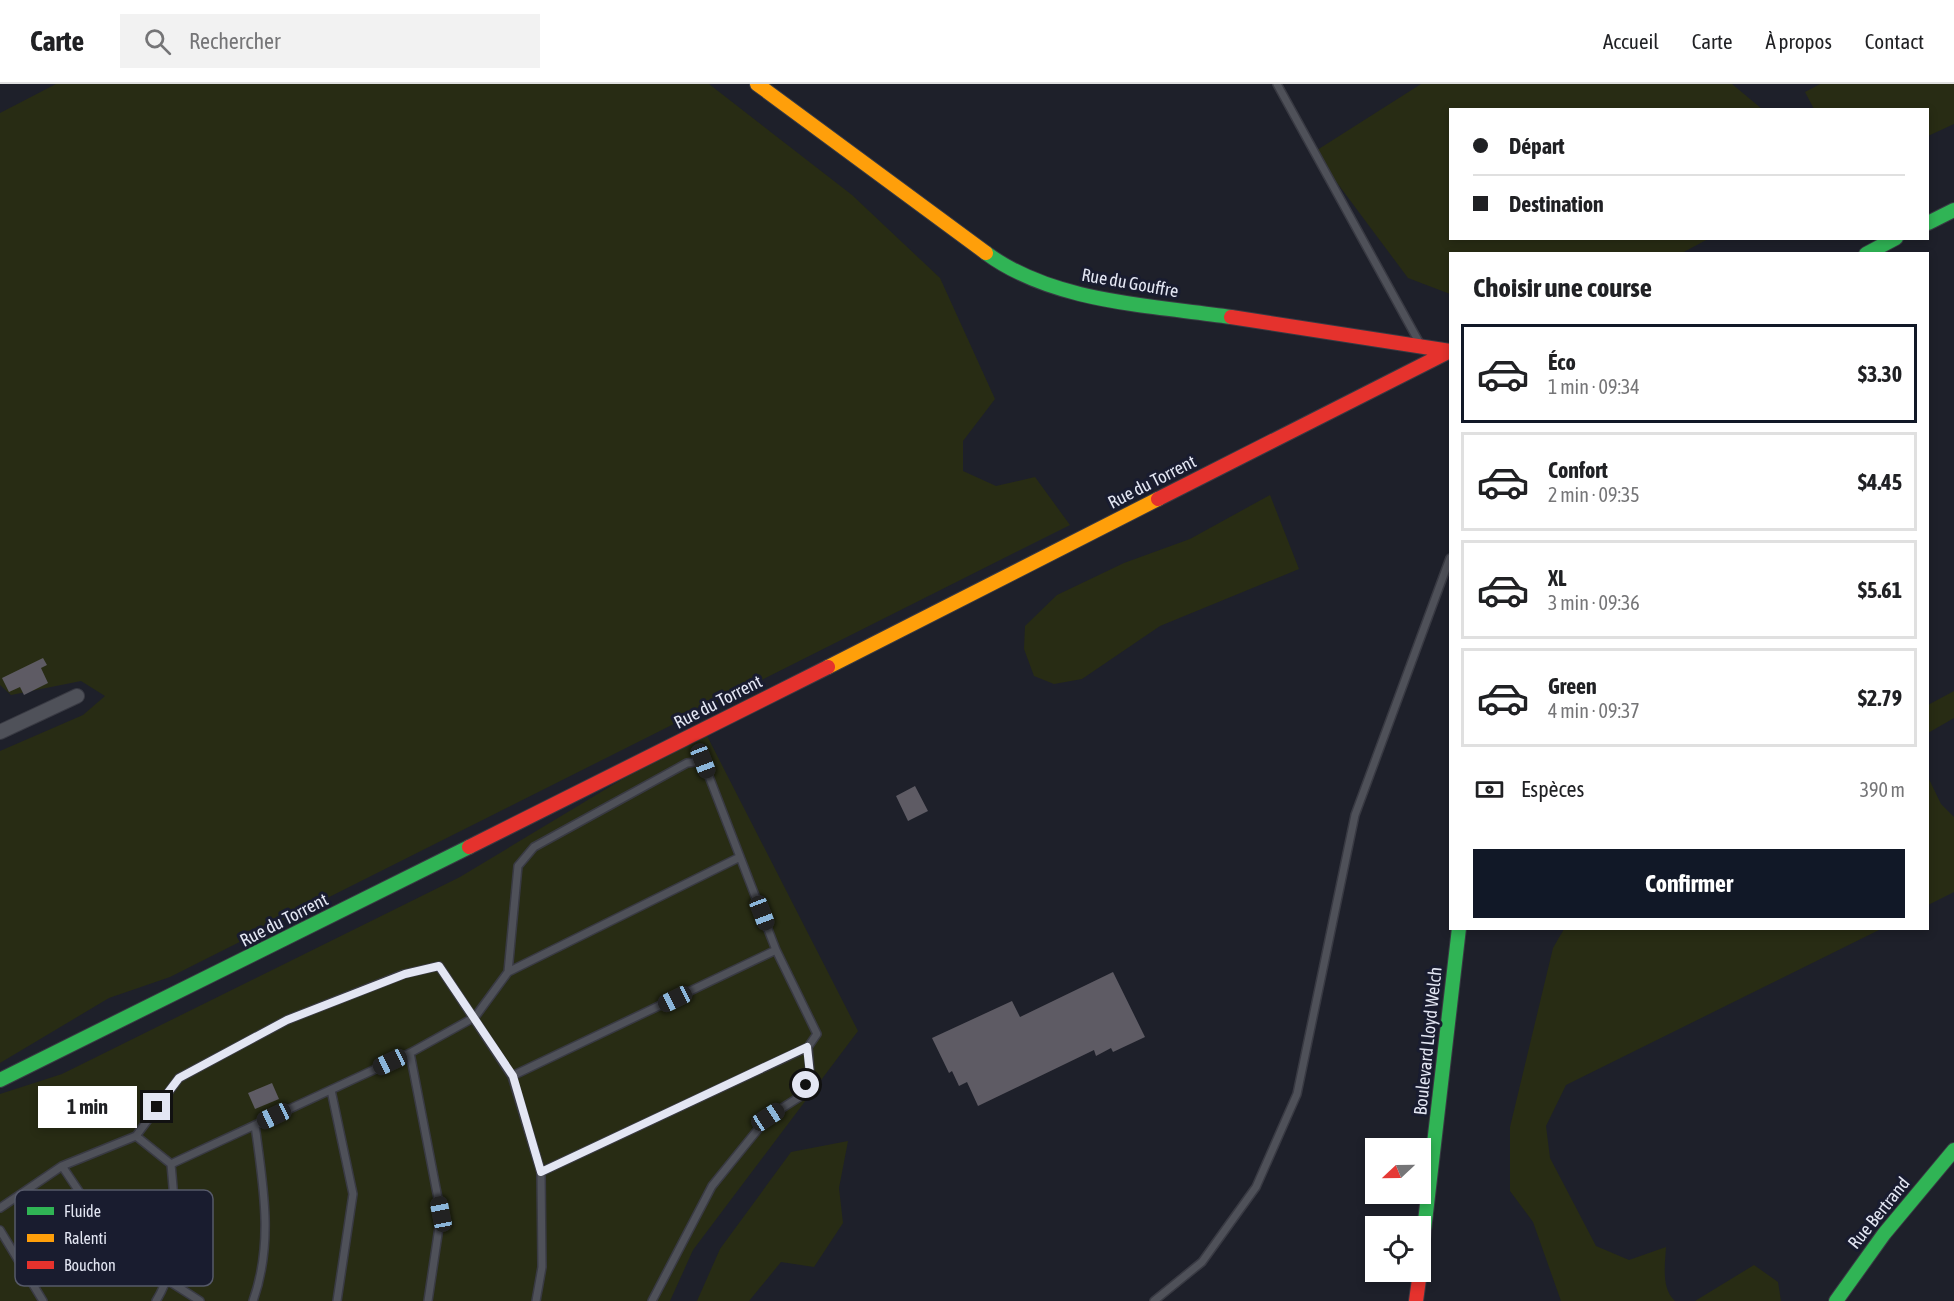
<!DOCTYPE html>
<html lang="fr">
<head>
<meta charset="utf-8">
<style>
	body { margin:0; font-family:"Asap Condensed",sans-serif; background:#f2f2f2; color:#202124; height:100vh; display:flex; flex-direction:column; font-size:22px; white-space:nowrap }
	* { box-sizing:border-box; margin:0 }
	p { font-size:20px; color:#757577 }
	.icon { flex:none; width:33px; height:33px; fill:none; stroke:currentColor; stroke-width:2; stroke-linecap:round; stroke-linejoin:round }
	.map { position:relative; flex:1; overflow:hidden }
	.details { position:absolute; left:1449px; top:168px; width:480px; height:678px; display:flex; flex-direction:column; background:#fff; border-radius:0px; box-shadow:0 3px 9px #0003 }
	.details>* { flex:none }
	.banner { position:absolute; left:1449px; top:24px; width:480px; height:132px; border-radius:0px; box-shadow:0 3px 9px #0003; display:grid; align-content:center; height:132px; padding:0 24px; background:#fff }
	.needle { width:39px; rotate:248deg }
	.controls { position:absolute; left:1365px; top:1054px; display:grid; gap:12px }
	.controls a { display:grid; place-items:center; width:66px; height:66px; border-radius:0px; background:#fff; box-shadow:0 3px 9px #0003; font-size:30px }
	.end { position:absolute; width:27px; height:27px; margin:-14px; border:8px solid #e3e6f3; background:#111; box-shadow:0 0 0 3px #111 }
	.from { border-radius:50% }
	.bubble { position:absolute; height:42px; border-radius:0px; background:#fff; box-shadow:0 3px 9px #0003; font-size:20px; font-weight:700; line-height:42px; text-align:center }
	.car { position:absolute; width:18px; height:36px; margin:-18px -9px; border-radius:8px; box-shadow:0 0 4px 2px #0007; background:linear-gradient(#222 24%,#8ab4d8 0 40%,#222 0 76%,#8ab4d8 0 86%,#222 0) }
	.banner b { display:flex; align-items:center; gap:21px; height:57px; font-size:22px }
	.banner b+b { border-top:2px solid #e0e0e0 }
	.banner i { width:15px; height:15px; background:#202124 }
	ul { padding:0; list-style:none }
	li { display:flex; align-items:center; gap:18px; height:99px; margin:0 12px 9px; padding:0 12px; border:3px solid #e0e0e0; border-radius:0px }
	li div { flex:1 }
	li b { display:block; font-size:22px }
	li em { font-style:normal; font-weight:700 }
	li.selected { border-color:#111827 }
	li>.icon { width:54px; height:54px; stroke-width:1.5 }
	h2 { padding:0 24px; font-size:27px; line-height:72px }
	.pay { display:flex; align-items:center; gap:15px; height:66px; padding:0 24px; font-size:22px }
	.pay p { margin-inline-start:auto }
	.action { display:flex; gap:12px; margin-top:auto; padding:12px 24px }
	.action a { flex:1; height:69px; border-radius:0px; background:#111827; color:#fff; font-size:24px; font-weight:700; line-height:69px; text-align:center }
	header { display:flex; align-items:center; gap:36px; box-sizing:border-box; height:84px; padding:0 30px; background:#fff; border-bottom:2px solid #e0e0e0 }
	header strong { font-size:28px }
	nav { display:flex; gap:33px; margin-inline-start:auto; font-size:21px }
	.search { width:420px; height:54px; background:#f2f2f2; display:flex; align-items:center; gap:15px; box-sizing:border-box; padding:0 21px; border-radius:0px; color:#757577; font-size:22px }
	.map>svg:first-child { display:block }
	.green { fill:#282c14 }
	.building { fill:#5e5b64 }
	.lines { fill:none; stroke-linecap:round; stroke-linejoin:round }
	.lane-casing { stroke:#393a43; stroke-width:10 }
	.street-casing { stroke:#393a43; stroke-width:16 }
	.fast-casing { stroke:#393a43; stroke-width:16 }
	.slow-casing { stroke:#393a43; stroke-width:16 }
	.jam-casing { stroke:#393a43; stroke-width:16 }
	.lane { stroke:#4f5159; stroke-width:7 }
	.street { stroke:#4f5159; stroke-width:14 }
	.fast { stroke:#30b455; stroke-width:14 }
	.slow { stroke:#ff9f0a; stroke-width:14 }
	.jam { stroke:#e5322d; stroke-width:14 }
	.route { stroke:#e3e6f3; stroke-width:8 }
	.labels { text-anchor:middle; stroke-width:6; stroke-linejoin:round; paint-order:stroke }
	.street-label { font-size:18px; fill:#e3e6f3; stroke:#191c2f }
	.key { fill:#191c2f; stroke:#56596a; stroke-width:1.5 }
	.key-label { font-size:16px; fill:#e3e6f3 }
</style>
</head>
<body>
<header>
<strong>Carte</strong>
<div class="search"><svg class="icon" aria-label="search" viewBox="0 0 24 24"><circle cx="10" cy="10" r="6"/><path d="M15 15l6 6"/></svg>Rechercher</div>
<nav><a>Accueil</a><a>Carte</a><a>À propos</a><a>Contact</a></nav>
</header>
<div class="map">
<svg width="1954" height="1217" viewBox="0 0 1954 1217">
	<rect width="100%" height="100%" fill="#1e202a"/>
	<path class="green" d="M56 0H709L852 111 940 194 995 315 963 357V387L996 402 1035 393 1070 441 170 893 109 914 0 979V667L83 631 105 612 81 597 11 611 0 601V29Z
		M1421 0H1732L1762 25 1450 26V154L1708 155 1682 169 1450 170V210L1408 194 1314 68Z
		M1820 0H1954V40L1928 52V26L1814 25 1805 8Z
		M1270 411 1299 485 1160 542 1082 595 1054 600 1034 592 1024 565 1025 542 1057 511 1124 479 1190 455Z
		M1954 607V634L1928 649V621Z
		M704 646 858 947 693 1166 670 1217H0V1010L62 990 460 793Z
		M1928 693 1941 720 1954 733V808L1928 821Z
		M1564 845H1881L1566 1001 1546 1042 1550 1074 1596 1162 1629 1176 1666 1163C1665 1180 1661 1205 1675 1217H1561L1533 1138 1510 1107V1043L1553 864Z
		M848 1057 839 1104 843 1139 814 1183 781 1178 749 1217H697L720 1165 791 1068Z
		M1754 1181 1778 1198 1781 1217H1695Z"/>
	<path class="building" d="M43 574 47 581 41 584 48 599 24 611 20 603 9 608 2 594Z
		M915 702 928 727 908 737 896 712Z
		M1113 888 1145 953 1113 968 1111 964 1096 972 1094 966 978 1022 967 998 959 1002 952 987 949 989 932 954 1012 917 1020 933Z
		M272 999 279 1015 255 1025 248 1009Z"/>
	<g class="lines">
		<g class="lane-casing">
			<path id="lane" d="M1277 0 1419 258
				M508 888 518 782 534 763 687 679 703 677 776 866 817 950 808 963 541 1088
				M410 969 441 1130 428 1217
				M512 992 776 866
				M331 1006 353 1110 337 1217
				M136 1052 171 1080C175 1127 182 1175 156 1217
				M171 1080 410 969 475 933 508 888 740 773
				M62 1082 117 1164 200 1217
				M0 1124 62 1082 136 1052 179 994 287 936 404 890 439 882 512 992 541 1088 542 1183 536 1217
				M0 1146 43 1217
				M253 1217C274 1158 263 1101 255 1041
				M652 1217 712 1102 768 1033 801 1012 810 990 808 963
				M1154 1217 1202 1178 1256 1103 1297 1010 1355 731 1450 474"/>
		</g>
		<g class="street-casing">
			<path id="street" d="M0 648 77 612"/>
		</g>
		<g class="fast-casing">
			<path id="fast" d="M1928 139 1954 126
				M986 169C1054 219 1150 221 1231 233
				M1866 170 1896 154
				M0 996 469 763
				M1420 1181 1459 844
				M1836 1217 1884 1150 1954 1066"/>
		</g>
		<g class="slow-casing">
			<path id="slow" d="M757 0 986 169
				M828 583 1158 415"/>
		</g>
		<g class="jam-casing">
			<path id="jam" d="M1231 233 1450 267
				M1158 415 1450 267
				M469 763 828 583
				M1416 1217 1420 1188"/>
		</g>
		<use href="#lane" class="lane"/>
		<use href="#street" class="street"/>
		<use href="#fast" class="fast"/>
		<use href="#slow" class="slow"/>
		<use href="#jam" class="jam"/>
	</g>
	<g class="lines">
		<path class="route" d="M157 1023 179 994 287 936 405 890 439 882 513 992 541 1088 807 963 810 990 806 1001"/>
	</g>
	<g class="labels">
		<g class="street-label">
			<text transform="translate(1130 199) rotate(10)" y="6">Rue du Gouffre</text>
			<text transform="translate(1152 398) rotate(-27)" y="6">Rue du Torrent</text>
			<text transform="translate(718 618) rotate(-27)" y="6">Rue du Torrent</text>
			<text transform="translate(284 836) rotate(-27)" y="6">Rue du Torrent</text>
			<text transform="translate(1428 957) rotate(-84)" y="6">Boulevard Lloyd Welch</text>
			<text transform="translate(1879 1129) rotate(-51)" y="6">Rue Bertrand</text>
		</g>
	</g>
	<rect x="15" y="1106" width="198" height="96" rx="9" class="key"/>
	<rect x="27" y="1123" width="27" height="8" fill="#30b455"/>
	<rect x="27" y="1150" width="27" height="8" fill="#ff9f0a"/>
	<rect x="27" y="1177" width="27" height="8" fill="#e5322d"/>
	<g class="key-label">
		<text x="64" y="1133">Fluide</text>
		<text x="64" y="1160">Ralenti</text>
		<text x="64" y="1187">Bouchon</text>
	</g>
</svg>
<div class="controls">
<a><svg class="needle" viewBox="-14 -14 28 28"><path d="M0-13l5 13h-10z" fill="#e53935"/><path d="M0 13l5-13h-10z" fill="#757577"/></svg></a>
<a><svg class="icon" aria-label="locate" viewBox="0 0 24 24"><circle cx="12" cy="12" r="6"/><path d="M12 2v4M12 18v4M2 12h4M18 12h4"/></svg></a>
</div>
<i class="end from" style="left:806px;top:1001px"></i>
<i class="end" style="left:157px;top:1023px"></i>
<div class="bubble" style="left:38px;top:1002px;width:99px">1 min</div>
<i class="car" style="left:703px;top:677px;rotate:159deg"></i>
<i class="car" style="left:762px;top:829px;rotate:159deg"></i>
<i class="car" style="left:675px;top:915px;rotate:244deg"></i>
<i class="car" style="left:390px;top:978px;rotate:245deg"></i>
<i class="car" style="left:274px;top:1032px;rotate:245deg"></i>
<i class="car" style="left:768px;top:1033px;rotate:57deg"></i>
<i class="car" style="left:441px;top:1130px;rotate:349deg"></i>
<div class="banner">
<b><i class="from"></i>Départ</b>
<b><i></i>Destination</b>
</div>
<section class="details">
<h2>Choisir une course</h2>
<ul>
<li class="selected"><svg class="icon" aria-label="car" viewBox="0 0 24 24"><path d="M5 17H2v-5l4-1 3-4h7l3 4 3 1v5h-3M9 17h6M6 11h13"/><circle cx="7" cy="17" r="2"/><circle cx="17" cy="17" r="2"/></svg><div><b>Éco</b><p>1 min · 09:34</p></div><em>$3.30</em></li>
<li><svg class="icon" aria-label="car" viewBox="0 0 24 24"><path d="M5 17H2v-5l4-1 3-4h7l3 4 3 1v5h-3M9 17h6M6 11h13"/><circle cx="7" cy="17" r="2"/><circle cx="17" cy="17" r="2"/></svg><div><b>Confort</b><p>2 min · 09:35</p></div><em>$4.45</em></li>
<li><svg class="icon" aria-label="car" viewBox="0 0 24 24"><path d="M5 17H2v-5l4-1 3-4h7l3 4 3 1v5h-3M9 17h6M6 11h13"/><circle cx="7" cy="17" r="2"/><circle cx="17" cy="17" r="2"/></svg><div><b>XL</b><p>3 min · 09:36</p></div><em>$5.61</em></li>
<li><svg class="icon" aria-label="car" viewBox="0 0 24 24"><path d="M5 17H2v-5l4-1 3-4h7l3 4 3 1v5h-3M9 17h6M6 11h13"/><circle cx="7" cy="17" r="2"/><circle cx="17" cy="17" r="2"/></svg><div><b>Green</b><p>4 min · 09:37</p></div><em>$2.79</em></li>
</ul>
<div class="pay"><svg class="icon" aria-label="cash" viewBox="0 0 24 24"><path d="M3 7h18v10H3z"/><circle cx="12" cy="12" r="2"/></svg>Espèces<p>390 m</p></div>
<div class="action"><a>Confirmer</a></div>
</section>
</div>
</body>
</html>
